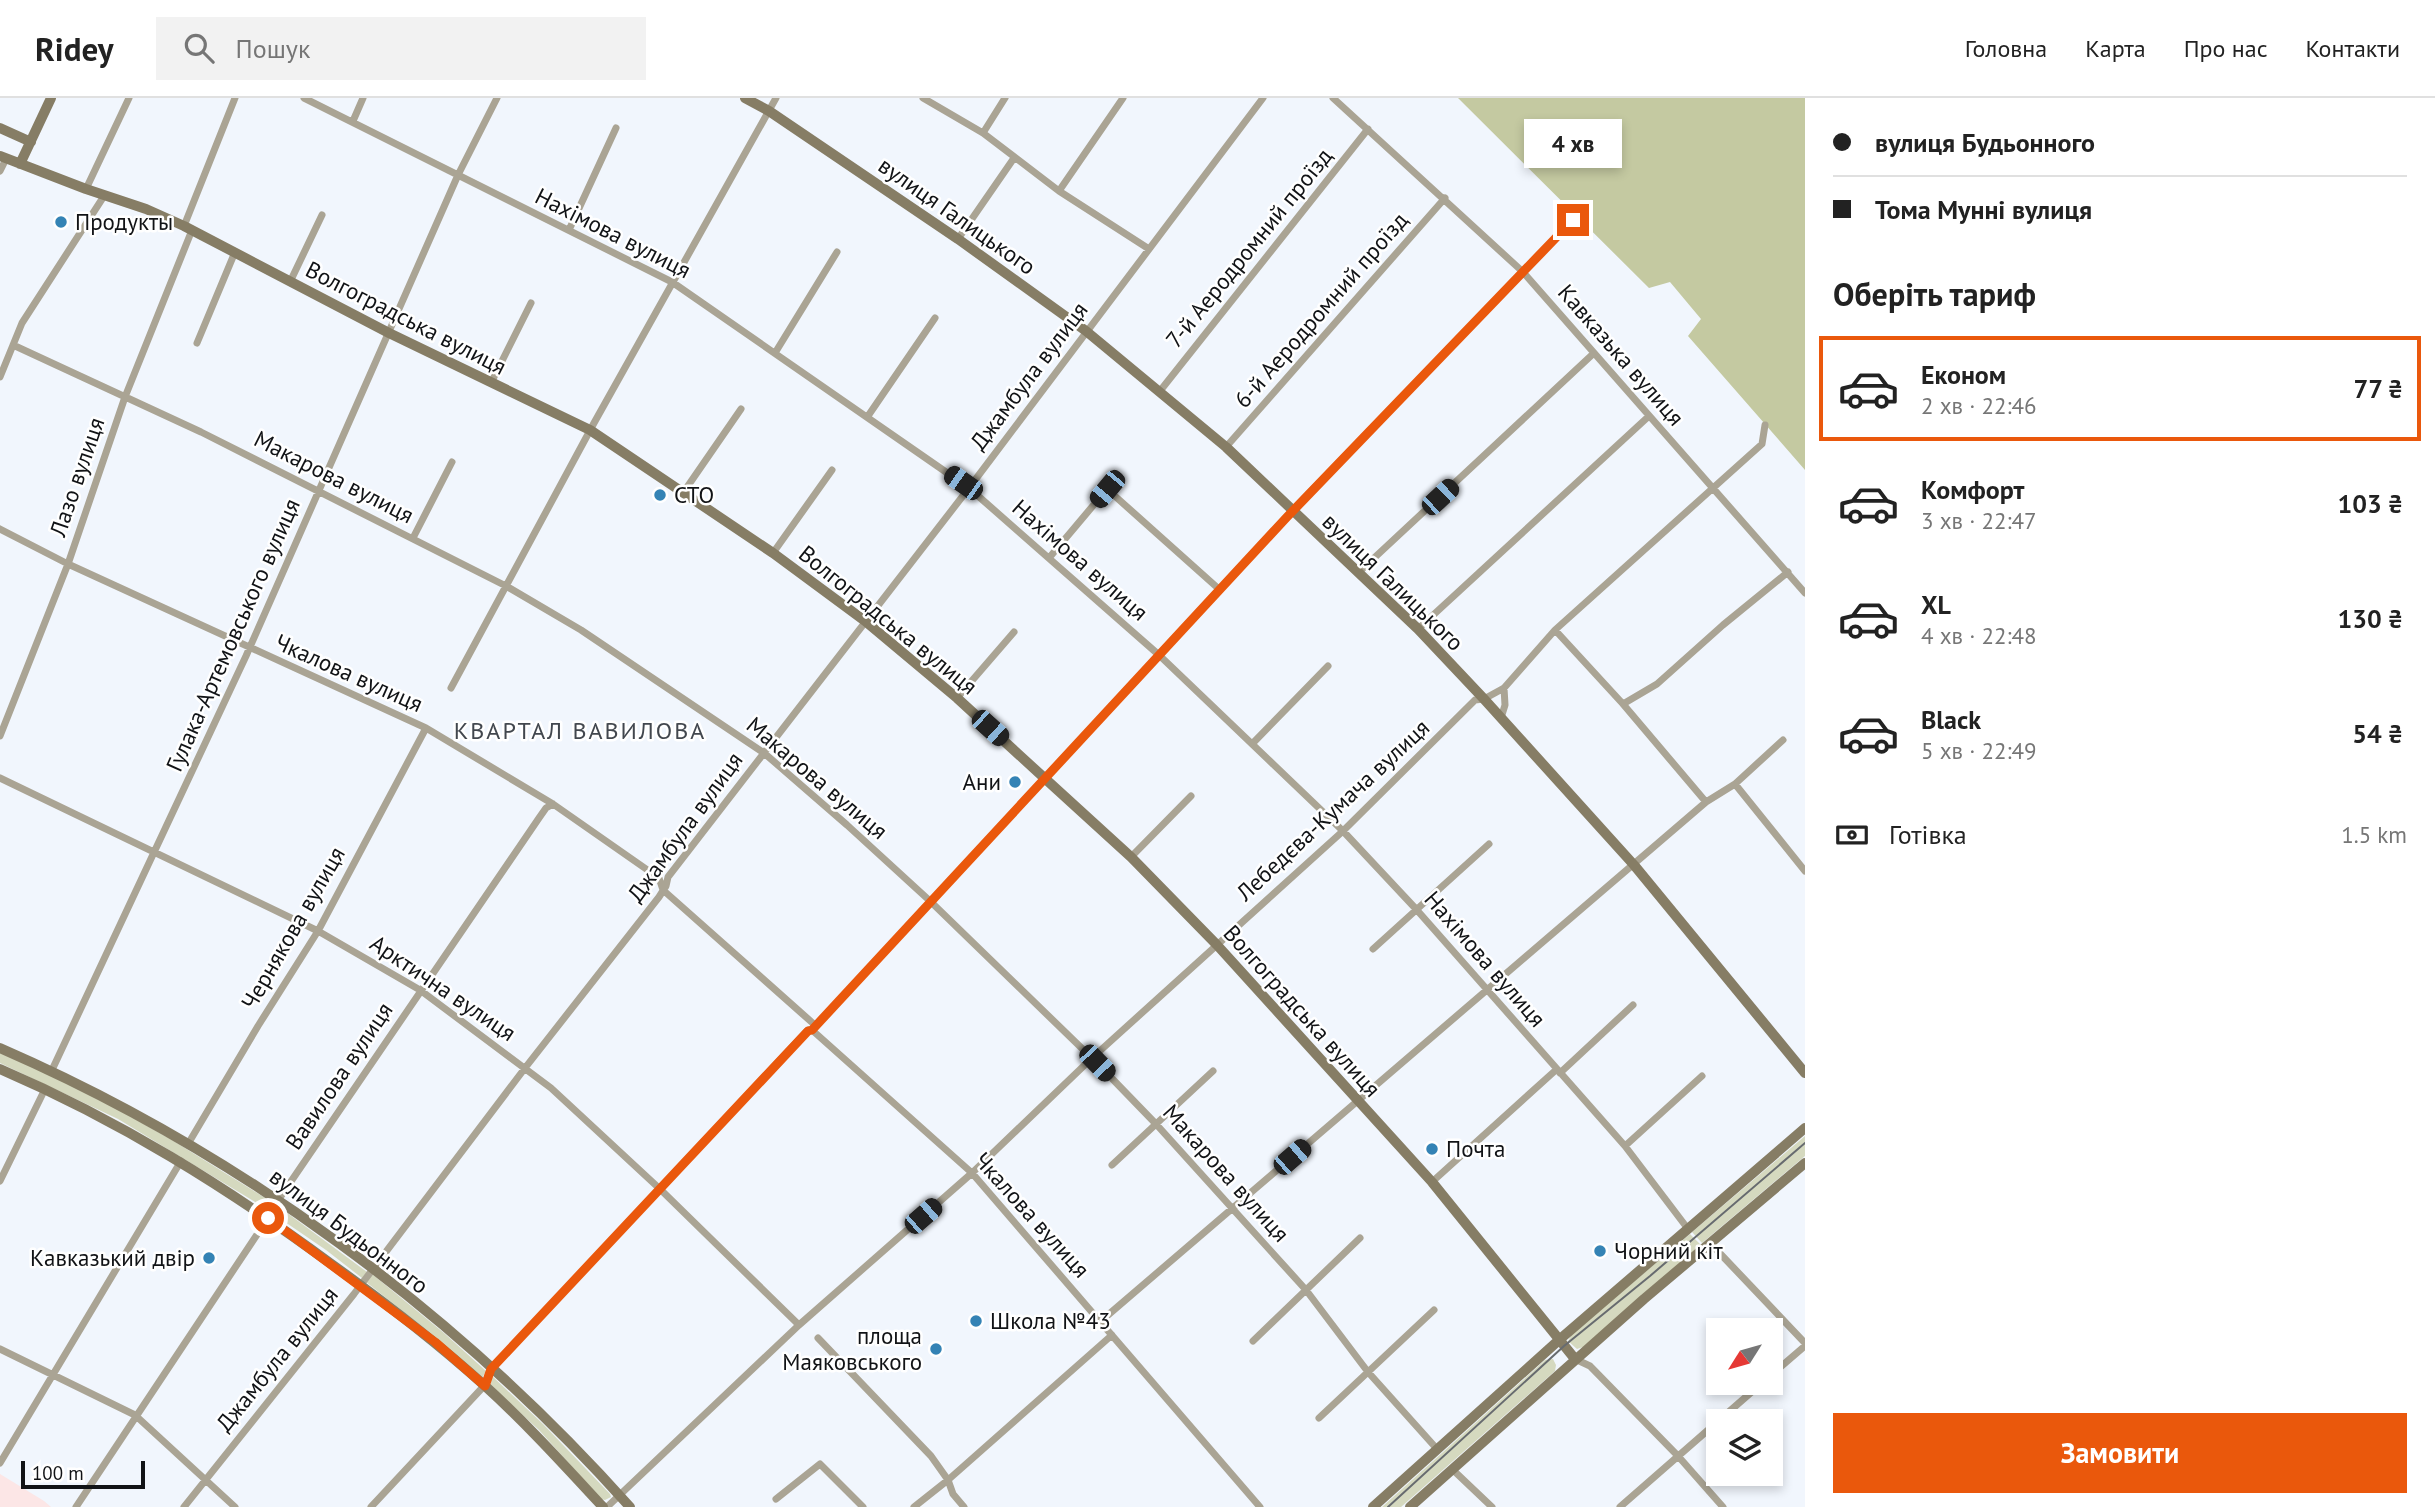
<!DOCTYPE html>
<html lang="uk">
<head>
<meta charset="utf-8">
<style>
	body { margin:0; font-family:"PT Sans",sans-serif; background:#f2f2f2; color:#222; height:100vh; display:flex; flex-direction:column; font-size:26px; white-space:nowrap }
	* { box-sizing:border-box; margin:0 }
	p { font-size:23px; color:#767676 }
	.icon { flex:none; width:38px; height:38px; fill:none; stroke:currentColor; stroke-width:2; stroke-linecap:round; stroke-linejoin:round }
	.map { position:relative; flex:1; overflow:hidden }
	.details { display:flex; flex-direction:column; background:#fff; width:630px }
	.details>* { flex:none }
	.top-card { display:grid; align-content:center; height:154px; padding:0 28px; background:#fff }
	.needle { width:46px; rotate:233deg }
	.controls { position:absolute; left:1706px; top:1220px; display:grid; gap:14px }
	.controls a { display:grid; place-items:center; width:77px; height:77px; border-radius:0px; background:#fff; box-shadow:0 4px 10px #0003; font-size:35px }
	.scale { position:absolute; left:21px; bottom:18px; width:124px; box-sizing:border-box; padding-left:7px; border:4px solid #111316; border-top:0; font-size:19px; line-height:24px; white-space:nowrap; color:#111316; -webkit-text-stroke:5px #fff; paint-order:stroke }
	.end { position:absolute; width:32px; height:32px; margin:-16px; border:9px solid #ea580c; background:#fff; box-shadow:0 0 0 4px #fff }
	.from { border-radius:50% }
	.bubble { position:absolute; height:49px; border-radius:0px; background:#fff; box-shadow:0 4px 10px #0003; font-size:23px; font-weight:700; line-height:49px; text-align:center }
	.car { position:absolute; width:21px; height:42px; margin:-21px -10px; border-radius:9px; box-shadow:0 0 5px 2px #0007; background:linear-gradient(#222 24%,#8ab4d8 0 40%,#222 0 76%,#8ab4d8 0 86%,#222 0) }
	.top-card b { display:flex; align-items:center; gap:24px; height:66px; font-size:26px }
	.top-card b+b { border-top:2px solid #e0e0e0 }
	.top-card i { width:18px; height:18px; background:#222 }
	ul { padding:0; list-style:none }
	li { display:flex; align-items:center; gap:21px; height:105px; margin:0 14px 10px; padding:0 14px; border:4px solid transparent; border-radius:0px }
	li div { flex:1 }
	li b { display:block; font-size:26px }
	li em { font-style:normal; font-weight:700 }
	li.selected { border-color:#ea580c }
	li>.icon { width:63px; height:63px; stroke-width:1.5 }
	h2 { padding:0 28px; font-size:32px; line-height:84px }
	.pay { display:flex; align-items:center; gap:18px; height:77px; padding:0 28px; font-size:26px }
	.pay p { margin-inline-start:auto }
	.primary-button { display:flex; gap:14px; margin-top:auto; padding:14px 28px }
	.primary-button a { flex:1; height:80px; border-radius:0px; background:#ea580c; color:#fff; font-size:28px; font-weight:700; line-height:80px; text-align:center }
	header { display:flex; align-items:center; gap:42px; box-sizing:border-box; height:98px; padding:0 35px; background:#fff; border-bottom:2px solid #e0e0e0 }
	header strong { font-size:33px }
	nav { display:flex; gap:38px; margin-inline-start:auto; font-size:24px }
	.search { width:490px; height:63px; background:#f2f2f2; display:flex; align-items:center; gap:18px; box-sizing:border-box; padding:0 24px; border-radius:0px; color:#767676; font-size:26px }
	main { display:flex; flex:1; min-height:0 }
	.map>svg:first-child { display:block }
	.industrial { fill:#fce6e6 }
	.green { fill:#d5d9bf }
	.forest { fill:#c4c9a1 }
	.lines { fill:none; stroke-linecap:round; stroke-linejoin:round }
	.street { stroke:#aaa494; stroke-width:7 }
	.secondary { stroke:#867d65; stroke-width:10 }
	.tram { stroke:#676b6f; stroke-width:2 }
	.route { stroke:#ea580c; stroke-width:9 }
	.poi-dot { fill:#3483b5; stroke:#fff; stroke-width:2.5 }
	.labels { text-anchor:middle; stroke-width:5; stroke-linejoin:round; paint-order:stroke }
	.street-label { font-size:23px; fill:#111316; stroke:#fff }
	.poi-label { font-size:23px; fill:#111316; stroke:#fff; text-anchor:start }
	.neighbourhood-label { font-size:24px; letter-spacing:2px; fill:#42474e; stroke:#fff }
</style>
</head>
<body>
<header>
<strong>Ridey</strong>
<div class="search"><svg class="icon" aria-label="search" viewBox="0 0 24 24"><circle cx="10" cy="10" r="6"/><path d="M15 15l6 6"/></svg>Пошук</div>
<nav><a>Головна</a><a>Карта</a><a>Про нас</a><a>Контакти</a></nav>
</header>
<main>
<div class="map">
<svg width="1805" height="1409" viewBox="0 0 1805 1409">
	<rect width="100%" height="100%" fill="#f1f6fd"/>
	<path class="industrial" d="M0 1376 44 1403 51 1409H0Z"/>
	<path class="green" d="M0 954 94 998 172 1042 267 1101 262 1108 118 1021 0 965Z
		M1805 1038V1058L1702 1145 1692 1134Z
		M271 1103 367 1174 362 1180 326 1152 266 1111Z
		M1690 1136 1701 1147 1583 1249 1577 1251 1568 1243 1572 1236Z
		M372 1176 444 1235 486 1273 482 1280 438 1241 366 1184Z
		M1553 1261 1556 1267 1555 1273 1401 1409H1382L1545 1262Z
		M492 1278 543 1326 610 1396 611 1399 605 1402 601 1401 539 1332 490 1287Z"/>
	<path class="forest" d="M1458 0H1805V372L1688 238 1701 221 1670 184 1649 190Z"/>
	<g class="lines">
		<path class="street" d="M304 0 672 184 969 390 1159 557 1343 733 1416 811 1625 1048 1688 1131
			M923 0 983 35 1059 93 1149 151
			M1333 0 1523 174 1805 495
			M353 23 363 0
			M983 35 1005 0
			M0 73 6 61
			M86 91 129 0
			M1059 93 1123 0
			M184 128 235 0
			M569 132 616 30
			M958 141 1014 60
			M290 184 322 117
			M197 245 235 154
			M13 247 201 334 506 488 581 532 764 655 847 727 930 803 1097 965 1156 1026 1306 1192 1368 1274 1437 1351
			M775 255 837 154
			M0 279 22 225 104 98
			M491 285 531 205
			M1160 293 1368 31
			M868 318 935 220
			M1226 349 1445 100
			M1107 391 1220 492
			M683 395 741 311
			M0 431 68 466 426 630 553 706 659 780 663 792 816 928
			M413 440 452 364
			M773 455 832 372
			M1049 460 1118 378
			M1358 475 1594 255
			M1418 531 1649 318
			M1555 532 1623 606
			M451 590 594 325 776 0
			M957 600 1014 534
			M1501 620 1505 607 1504 590
			M0 638 68 466 125 299 192 132
			M1253 645 1328 568
			M0 680 318 833 420 892 551 990 661 1092 799 1227
			M1735 686 1805 773
			M1706 704 1623 606 1657 586 1723 527 1788 474
			M1131 759 1191 698
			M1373 851 1489 746
			M812 932 972 1075 1260 1409
			M52 972 246 558 458 77 497 0
			M1560 975 1633 907
			M188 1046 258 928 318 833 426 630
			M1625 1048 1702 978
			M1112 1067 1213 973
			M0 1083 45 991
			M1432 1084 1557 971
			M279 1101 539 720 546 710 553 706
			M1711 1146 1805 1245
			M1101 1223 1706 704 1735 686 1783 642
			M818 1240 931 1358 948 1382 953 1396 964 1409
			M1253 1243 1360 1140
			M0 1251 135 1317 235 1409
			M1575 1261 1590 1268 1678 1358 1723 1409
			M1771 1277 1805 1248
			M1319 1320 1434 1212
			M0 1365 181 1063
			M1452 1371 1492 1409
			M776 1401 820 1366 863 1409
			M76 1409 268 1120
			M184 1409 354 1196 525 970 659 799 666 788 668 779 969 390 1263 0
			M371 1409 484 1288 491 1271 808 932H812L1292 413 1573 122
			M607 1409 799 1227 972 1075 1092 960 1343 733 1475 602 1484 601 1504 590 1555 532 1762 346 1765 327
			M914 1409 948 1382 1112 1237
			M1620 1409 1763 1284"/>
		<path class="secondary" d="M745 0 769 13 958 141 1086 233 1226 349 1418 531 1484 601 1634 767 1805 975
			M0 30 31 44
			M0 58 86 91 146 111 184 128 389 235 590 332 773 455 865 523 957 600 1040 676 1131 759 1217 847 1432 1084 1575 1261
			M20 66 51 0
			M0 950C239 1054 456 1214 630 1409
			M0 971C119 1022 226 1089 330 1165 383 1203 435 1243 484 1287 526 1325 564 1367 603 1409
			M1373 1409 1559 1242 1805 1030
			M1410 1409 1644 1201 1805 1065"/>
		<path class="tram" d="M1388 1409 1564 1248 1650 1178 1805 1045"/>
	</g>
	<g class="lines">
		<path class="route" d="M268 1120 435 1244 485 1288 491 1271 808 933 812 932 1287 419 1573 122"/>
	</g>
	<g class="poi-dot">
		<circle cx="61" cy="124" r="7"/>
		<circle cx="660" cy="397" r="7"/>
		<circle cx="1015" cy="684" r="7"/>
		<circle cx="1432" cy="1051" r="7"/>
		<circle cx="1600" cy="1153" r="7"/>
		<circle cx="209" cy="1160" r="7"/>
		<circle cx="976" cy="1223" r="7"/>
		<circle cx="936" cy="1251" r="7"/>
	</g>
	<g class="labels">
		<g class="street-label">
			<text transform="translate(957 118) rotate(35)" y="8">вулиця Галицького</text>
			<text transform="translate(613 135) rotate(27)" y="8">Нахімова вулиця</text>
			<text transform="translate(1249 150) rotate(-51)" y="8">7-й Аеродромний проїзд</text>
			<text transform="translate(1321 212) rotate(-49)" y="8">6-й Аеродромний проїзд</text>
			<text transform="translate(406 220) rotate(27)" y="8">Волгоградська вулиця</text>
			<text transform="translate(1621 257) rotate(49)" y="8">Кавказька вулиця</text>
			<text transform="translate(1029 278) rotate(-53)" y="8">Джамбула вулиця</text>
			<text transform="translate(77 379) rotate(-71)" y="8">Лазо вулиця</text>
			<text transform="translate(334 379) rotate(27)" y="8">Макарова вулиця</text>
			<text transform="translate(1080 462) rotate(41)" y="8">Нахімова вулиця</text>
			<text transform="translate(1393 484) rotate(44)" y="8">вулиця Галицького</text>
			<text transform="translate(888 522) rotate(39)" y="8">Волгоградська вулиця</text>
			<text transform="translate(233 537) rotate(-66)" y="8">Гулака-Артемовського вулиця</text>
			<text transform="translate(349 575) rotate(24)" y="8">Чкалова вулиця</text>
			<text transform="translate(817 680) rotate(40)" y="8">Макарова вулиця</text>
			<text transform="translate(1333 712) rotate(-43)" y="8">Лебедєва-Кумача вулиця</text>
			<text transform="translate(685 729) rotate(-54)" y="8">Джамбула вулиця</text>
			<text transform="translate(293 830) rotate(-60)" y="8">Чернякова вулиця</text>
			<text transform="translate(1485 861) rotate(49)" y="8">Нахімова вулиця</text>
			<text transform="translate(443 890) rotate(34)" y="8">Арктична вулиця</text>
			<text transform="translate(1302 913) rotate(48)" y="8">Волгоградська вулиця</text>
			<text transform="translate(339 978) rotate(-56)" y="8">Вавилова вулиця</text>
			<text transform="translate(1226 1075) rotate(48)" y="8">Макарова вулиця</text>
			<text transform="translate(1032 1117) rotate(48)" y="8">Чкалова вулиця</text>
			<text transform="translate(349 1133) rotate(37)" y="8">вулиця Будьонного</text>
			<text transform="translate(277 1261) rotate(-51)" y="8">Джамбула вулиця</text>
		</g>
		<g class="poi-label">
			<text x="75" y="132">Продукты</text>
			<text x="674" y="405">СТО</text>
			<text x="1001" y="692" text-anchor="end">Ани</text>
			<text x="1446" y="1059">Почта</text>
			<text x="1614" y="1161">Чорний кіт</text>
			<text x="195" y="1168" text-anchor="end">Кавказький двір</text>
			<text x="990" y="1231">Школа №43</text>
			<text x="922" y="1246" text-anchor="end">площа<tspan x="922" dy="26">Маяковського</tspan></text>
		</g>
		<g class="neighbourhood-label">
			<text x="580" y="641">КВАРТАЛ ВАВИЛОВА</text>
		</g>
	</g>
</svg>
<div class="controls">
<a><svg class="needle" viewBox="-14 -14 28 28"><path d="M0-13l5 13h-10z" fill="#e53935"/><path d="M0 13l5-13h-10z" fill="#767676"/></svg></a>
<a><svg class="icon" aria-label="layers" viewBox="0 0 24 24"><path d="M12 4l9 5-9 5-9-5zM3 14l9 5 9-5"/></svg></a>
</div>
<div class="scale">100 m</div>
<i class="end from" style="left:268px;top:1120px"></i>
<i class="end" style="left:1573px;top:122px"></i>
<div class="bubble" style="left:1524px;top:21px;width:98px">4 хв</div>
<i class="car" style="left:963px;top:385px;rotate:305deg"></i>
<i class="car" style="left:1107px;top:391px;rotate:220deg"></i>
<i class="car" style="left:1440px;top:399px;rotate:47deg"></i>
<i class="car" style="left:990px;top:630px;rotate:132deg"></i>
<i class="car" style="left:1097px;top:965px;rotate:136deg"></i>
<i class="car" style="left:1292px;top:1059px;rotate:49deg"></i>
<i class="car" style="left:923px;top:1118px;rotate:49deg"></i>
</div>
<section class="details">
<div class="top-card">
<b><i class="from"></i>вулиця Будьонного</b>
<b><i></i>Тома Мунні вулиця</b>
</div>
<h2>Оберіть тариф</h2>
<ul>
<li class="selected"><svg class="icon" aria-label="car" viewBox="0 0 24 24"><path d="M5 17H2v-5l4-1 3-4h7l3 4 3 1v5h-3M9 17h6M6 11h13"/><circle cx="7" cy="17" r="2"/><circle cx="17" cy="17" r="2"/></svg><div><b>Економ</b><p>2 хв · 22:46</p></div><em>77 ₴</em></li>
<li><svg class="icon" aria-label="car" viewBox="0 0 24 24"><path d="M5 17H2v-5l4-1 3-4h7l3 4 3 1v5h-3M9 17h6M6 11h13"/><circle cx="7" cy="17" r="2"/><circle cx="17" cy="17" r="2"/></svg><div><b>Комфорт</b><p>3 хв · 22:47</p></div><em>103 ₴</em></li>
<li><svg class="icon" aria-label="car" viewBox="0 0 24 24"><path d="M5 17H2v-5l4-1 3-4h7l3 4 3 1v5h-3M9 17h6M6 11h13"/><circle cx="7" cy="17" r="2"/><circle cx="17" cy="17" r="2"/></svg><div><b>XL</b><p>4 хв · 22:48</p></div><em>130 ₴</em></li>
<li><svg class="icon" aria-label="car" viewBox="0 0 24 24"><path d="M5 17H2v-5l4-1 3-4h7l3 4 3 1v5h-3M9 17h6M6 11h13"/><circle cx="7" cy="17" r="2"/><circle cx="17" cy="17" r="2"/></svg><div><b>Black</b><p>5 хв · 22:49</p></div><em>54 ₴</em></li>
</ul>
<div class="pay"><svg class="icon" aria-label="cash" viewBox="0 0 24 24"><path d="M3 7h18v10H3z"/><circle cx="12" cy="12" r="2"/></svg>Готівка<p>1.5 km</p></div>
<div class="primary-button"><a>Замовити</a></div>
</section>
</main>
</body>
</html>
